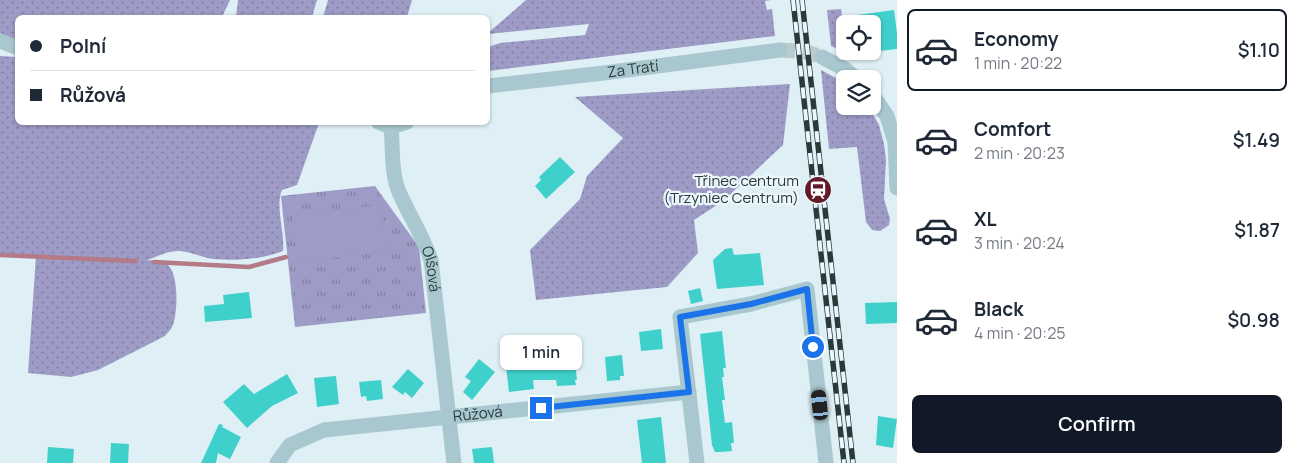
<!DOCTYPE html>
<html lang="en">
<head>
<meta charset="utf-8">
<style>
	body { margin:0; font-family:Manrope,sans-serif; background:#f6f6f7; color:#1f2937; height:100vh; display:flex; flex-direction:column; font-size:19px; white-space:nowrap }
	* { box-sizing:border-box; margin:0 }
	p { font-size:16px; color:#747a83 }
	.icon { flex:none; width:28px; height:28px; fill:none; stroke:currentColor; stroke-width:2; stroke-linecap:round; stroke-linejoin:round }
	.map { position:relative; flex:1; overflow:hidden }
	.side { display:flex; flex-direction:column; background:#fff; width:400px }
	.side>* { flex:none }
	.banner { position:absolute; left:15px; top:15px; width:475px; height:110px; border-radius:8px; box-shadow:0 1px 4px #0004; display:grid; align-content:center; height:110px; padding:0 15px; background:#fff }
	.buttons { position:absolute; left:836px; top:15px; display:grid; gap:10px }
	.buttons a { display:grid; place-items:center; width:45px; height:45px; border-radius:8px; background:#fff; box-shadow:0 1px 4px #0004; font-size:25px }
	.end { position:absolute; width:22px; height:22px; margin:-11px; border:6px solid #1a73e8; background:#fff; box-shadow:0 0 0 2px #fff }
	.from { border-radius:50% }
	.bubble { position:absolute; height:35px; border-radius:8px; background:#fff; box-shadow:0 1px 4px #0004; font-size:16px; font-weight:600; line-height:35px; text-align:center }
	.car { position:absolute; width:15px; height:30px; margin:-15px -8px; border-radius:6px; box-shadow:0 0 4px 1px #0007; background:linear-gradient(#222 24%,#8ab4d8 0 40%,#222 0 76%,#8ab4d8 0 86%,#222 0) }
	.banner b { display:flex; align-items:center; gap:18px; height:48px; font-size:19px }
	.banner b+b { border-top:1px solid #e0e1e3 }
	.banner i { width:12px; height:12px; background:#1f2937 }
	ul { padding:9px 0 0; list-style:none }
	li { display:flex; align-items:center; gap:15px; height:82px; margin:0 10px 8px; padding:0 5px; border:2px solid transparent; border-radius:8px }
	li div { flex:1 }
	li b { display:block; font-size:19px }
	li em { font-style:normal; font-weight:600 }
	li.current { border-color:#111827 }
	li>.icon { width:45px; height:45px; stroke-width:1.5 }
	.action { display:flex; gap:10px; margin-top:auto; padding:10px 15px }
	.action a { flex:1; height:58px; border-radius:8px; background:#111827; color:#fff; font-size:20px; font-weight:600; line-height:58px; text-align:center }
	main { display:flex; flex:1; min-height:0 }
	.map>svg:first-child { display:block }
	.grass { fill:url(#grass-dots) }
	.park { fill:url(#park-tufts) }
	.garden { fill:#9e9cc6 }
	.lines { fill:none; stroke-linecap:round; stroke-linejoin:round }
	.stream { stroke:#b57a87; stroke-width:4.5 }
	.building { fill:#40d0cc }
	.minor-tunnel { stroke:#bacbd0; stroke-width:15; stroke-dasharray:15 8; stroke-linecap:butt }
	.minor { stroke:#a8c7ce; stroke-width:15 }
	.rail-casing { stroke:#293a3b; stroke-width:5.5 }
	.rail { stroke:#ebf7fc; stroke-width:4; stroke-dasharray:11; stroke-linecap:butt }
	.route { stroke:#1a73e8; stroke-width:6 }
	.labels { text-anchor:middle; stroke-width:4.5; stroke-linejoin:round; paint-order:stroke }
	.street-label { font-size:15px; fill:#293a3b; stroke:#ebf7fc }
	.poi-label { font-size:15px; fill:#293a3b; stroke:#ebf7fc; text-anchor:end }
</style>
</head>
<body>
<main>
<div class="map">
<svg width="897" height="463" viewBox="0 0 897 463">
	<defs>
		<pattern id="grass-dots" width="8" height="8" patternUnits="userSpaceOnUse" patternTransform="scale(1.25)"><rect width="8" height="8" fill="#9e9cc6"/><path d="M2 2h.1M6 6h.1" fill="none" stroke="#8180a2" stroke-width="1.8" stroke-linecap="round"/></pattern>
		<pattern id="park-tufts" width="24" height="20" patternUnits="userSpaceOnUse" patternTransform="scale(1.25)"><rect width="24" height="20" fill="#9e9cc6"/><path d="M3 7l-1-3M5 7V3M7 7l1-3M15 17l-1-3M17 17v-4M19 17l1-3" fill="none" stroke="#8180a2"/></pattern>
	</defs>
	<rect width="100%" height="100%" fill="#deeff5"/>
	<path class="grass" d="M0 0H230L222 17 18 18 17 41 0 33Z
		M238 0H317L312 17H236Z
		M328 0H412L407 17H323Z
		M526 0H771L765 1 767 10 772 9 775 36 488 71V47L500 43 585 35 589 24 488 34V33Z
		M841 9 845 37V51L847 53 831 46 827 10Z
		M0 56 17 57 18 122 319 123 297 185 282 190C275 206 285 232 283 251 263 259 236 261 214 259 203 258 192 252 180 251 168 250 157 257 147 260 153 261 161 259 168 265 179 275 178 315 172 327 171 330 167 333 165 336L98 370 71 377 28 373 36 256 0 255Z
		M821 70 845 83V106H868L879 125 884 144 886 160 884 199 890 219 889 225 880 231 872 230 866 222 857 147 829 149Z
		M790 84 783 145 723 201 694 220 698 253 667 287 536 300 530 250 580 199 587 176 623 138 575 97Z"/>
	<path class="park" d="M375 186 419 247 426 313 295 327 281 196Z"/>
	<path class="garden" d="M380 205 386 251 298 262 292 216Z"/>
	<g class="lines">
		<path class="stream" d="M0 255 136 261
			M154 262 249 267 286 257"/>
	</g>
	<path class="building" d="M894 10 897 33V49L879 51 876 29H872V24H850V16Z
		M560 157 575 172 546 199 535 186 541 180 539 177Z
		M732 248 734 255 760 253 764 285 717 289 713 260 725 249Z
		M700 288 703 301 691 304 688 291Z
		M249 292 252 318 205 322 204 306 224 304 223 295Z
		M897 302V323L866 324 865 303Z
		M661 329 663 349 641 351 639 332Z
		M722 331 726 368H723L724 377H722L725 400H722L725 423 732 422 734 443H731L732 451 720 452H715L712 445 700 334Z
		M622 355 624 376H620V380L607 381 605 357Z
		M479 359 495 372 472 400 463 392 471 381 465 377Z
		M553 362V365L575 362 577 380H575L576 385 557 386 556 380H533L534 389 509 392 506 367Z
		M408 369 424 383 412 398 405 392 403 395 392 387Z
		M287 374 298 393 272 406 247 428 223 402 244 384 254 394Z
		M336 376 339 404 317 407 314 378Z
		M381 380 383 399 367 401 366 396 361 397 359 382Z
		M878 416 897 419 893 448 876 445Z
		M661 417 666 463H642L637 420Z
		M219 424 223 425 222 427 241 437 230 459 218 453 216 463H201Z
		M111 443 129 444 128 463H110Z
		M48 447 74 449 73 463H47Z
		M492 447 494 463H474L472 449Z"/>
	<g class="lines">
		<path class="minor-tunnel" d="M780 50 803 51 822 57"/>
		<g class="minor">
			<path d="M0 41 18 48"/>
			<path d="M822 57 845 69 857 79"/>
			<path id="s1" d="M488 86 604 73 780 50"/>
			<path d="M872 94 887 116 895 142 897 188"/>
			<path d="M378 122 391 127 407 122"/>
			<path id="s2" d="M391 127C393 148 391 173 399 192 409 215 423 236 431 260L454 463"/>
			<path id="s3" d="M277 463 290 445 324 430 689 392"/>
			<path d="M697 463 680 317 751 304 807 289 826 463"/>
		</g>
		<g class="rail-casing">
			<path id="rail" d="M793 0 844 463
				M802 0 853 463"/>
		</g>
		<use href="#rail" class="rail"/>
	</g>
	<g class="lines">
		<path class="route" d="M541 408 689 392 680 317 751 304 807 289 813 347"/>
	</g>
	<defs>
		<g id="station-disc" transform="scale(1.4375)"><circle r="9.5" fill="#601a28" stroke="#ebf7fc"/><path d="M-3-6H3Q5-6 5-4V2Q5 4 3 4L4.5 6H3L1.5 4h-3L-3 6H-4.5L-3 4Q-5 4-5 2V-4Q-5-6-3-6ZM-3.5-4v3h7v-3ZM-3.5 1v1.5H-2V1ZM2 1v1.5H3.5V1Z" fill="#fff"/></g>
	</defs>
	<g fill-rule="evenodd">
		<use href="#station-disc" x="818" y="190"/>
	</g>
	<g class="labels">
		<g class="street-label">
			<text dy="5" stroke="none"><textPath href="#s1" startOffset="146">Za Tratí</textPath></text>
			<text dy="5" stroke="none"><textPath href="#s2" startOffset="150">Olšová</textPath></text>
			<text dy="5" stroke="none"><textPath href="#s3" startOffset="214">Růžová</textPath></text>
		</g>
		<g class="poi-label">
			<text x="799" y="186">Třinec centrum<tspan x="799" dy="17">(Trzyniec Centrum)</tspan></text>
		</g>
	</g>
</svg>
<div class="buttons">
<a><svg class="icon" aria-label="locate" viewBox="0 0 24 24"><circle cx="12" cy="12" r="6"/><path d="M12 2v4M12 18v4M2 12h4M18 12h4"/></svg></a>
<a><svg class="icon" aria-label="layers" viewBox="0 0 24 24"><path d="M12 4l9 5-9 5-9-5zM3 14l9 5 9-5"/></svg></a>
</div>
<i class="end from" style="left:813px;top:347px"></i>
<i class="end" style="left:541px;top:408px"></i>
<div class="bubble" style="left:500px;top:335px;width:82px">1 min</div>
<i class="car" style="left:820px;top:405px;rotate:354deg"></i>
<div class="banner">
<b><i class="from"></i>Polní</b>
<b><i></i>Růžová</b>
</div>
</div>
<section class="side">
<ul>
<li class="current"><svg class="icon" aria-label="car" viewBox="0 0 24 24"><path d="M5 17H2v-5l4-1 3-4h7l3 4 3 1v5h-3M9 17h6M6 11h13"/><circle cx="7" cy="17" r="2"/><circle cx="17" cy="17" r="2"/></svg><div><b>Economy</b><p>1 min · 20:22</p></div><em>$1.10</em></li>
<li><svg class="icon" aria-label="car" viewBox="0 0 24 24"><path d="M5 17H2v-5l4-1 3-4h7l3 4 3 1v5h-3M9 17h6M6 11h13"/><circle cx="7" cy="17" r="2"/><circle cx="17" cy="17" r="2"/></svg><div><b>Comfort</b><p>2 min · 20:23</p></div><em>$1.49</em></li>
<li><svg class="icon" aria-label="car" viewBox="0 0 24 24"><path d="M5 17H2v-5l4-1 3-4h7l3 4 3 1v5h-3M9 17h6M6 11h13"/><circle cx="7" cy="17" r="2"/><circle cx="17" cy="17" r="2"/></svg><div><b>XL</b><p>3 min · 20:24</p></div><em>$1.87</em></li>
<li><svg class="icon" aria-label="car" viewBox="0 0 24 24"><path d="M5 17H2v-5l4-1 3-4h7l3 4 3 1v5h-3M9 17h6M6 11h13"/><circle cx="7" cy="17" r="2"/><circle cx="17" cy="17" r="2"/></svg><div><b>Black</b><p>4 min · 20:25</p></div><em>$0.98</em></li>
</ul>
<div class="action"><a>Confirm</a></div>
</section>
</main>
</body>
</html>
